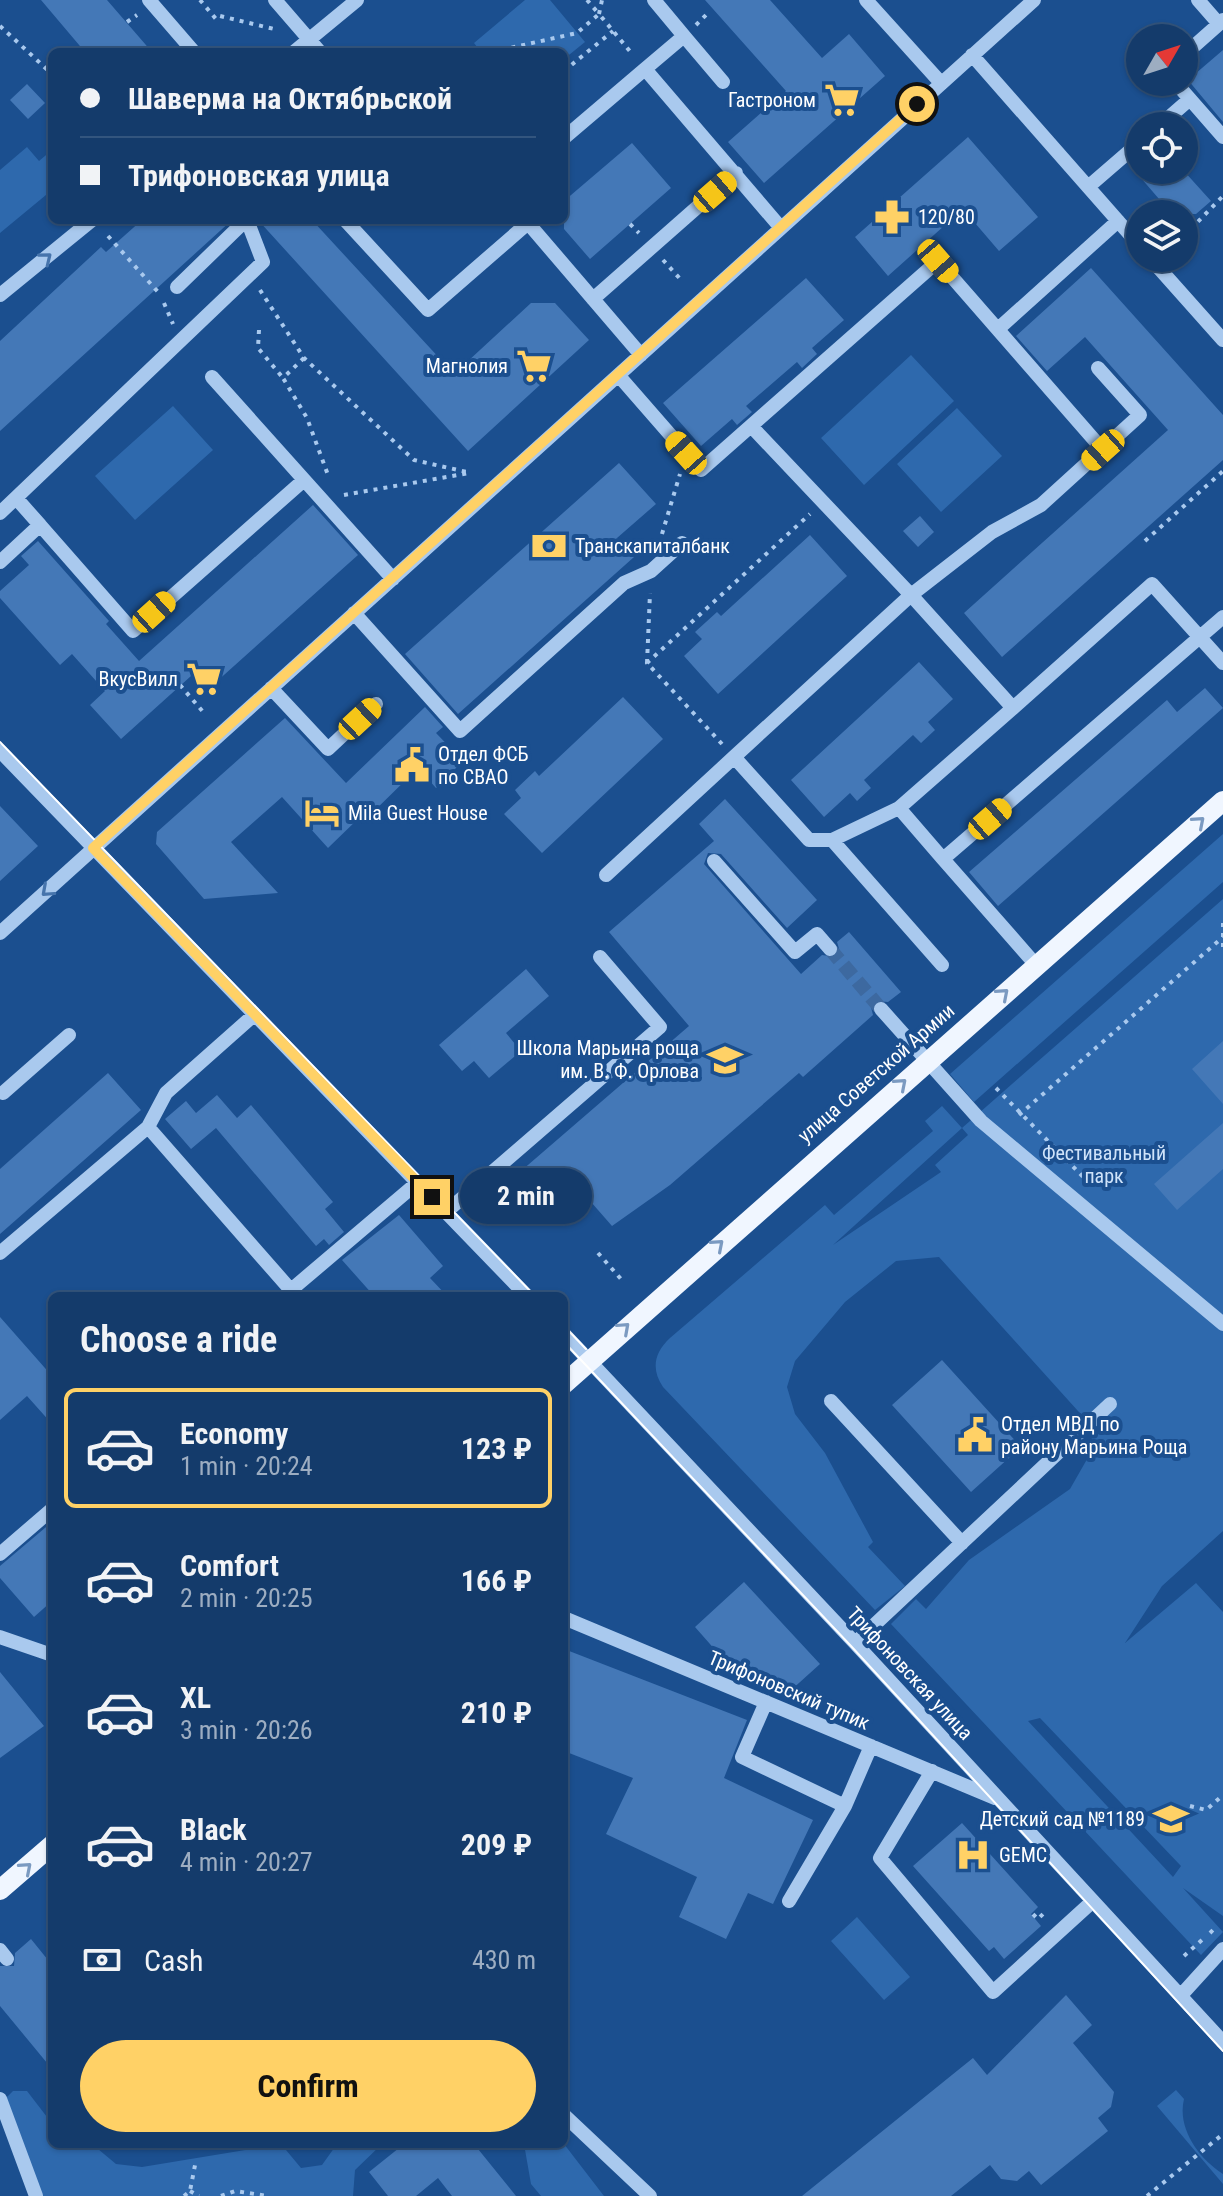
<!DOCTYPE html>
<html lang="en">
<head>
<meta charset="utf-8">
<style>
	body { margin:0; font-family:"Roboto Condensed",sans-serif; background:#214673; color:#f1f3f6; height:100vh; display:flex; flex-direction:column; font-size:30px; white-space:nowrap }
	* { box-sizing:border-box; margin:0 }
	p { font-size:26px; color:#9dadc1 }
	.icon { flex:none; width:44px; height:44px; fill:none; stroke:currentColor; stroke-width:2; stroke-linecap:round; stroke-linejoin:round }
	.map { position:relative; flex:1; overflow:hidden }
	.drawer { position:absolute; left:48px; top:1292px; width:520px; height:856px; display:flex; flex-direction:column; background:#143b6b; border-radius:12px; box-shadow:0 2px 6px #0004,0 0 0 2px #33557e }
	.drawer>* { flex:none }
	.top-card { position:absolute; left:48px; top:48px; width:520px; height:176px; border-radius:12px; box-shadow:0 2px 6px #0004,0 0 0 2px #33557e; display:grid; align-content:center; height:176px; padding:0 32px; background:#143b6b }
	.needle { width:52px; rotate:51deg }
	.tools { position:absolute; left:1126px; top:24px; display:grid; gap:16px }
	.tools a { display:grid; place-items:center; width:72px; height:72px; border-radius:50%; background:#143b6b; box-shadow:0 2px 6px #0004,0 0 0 2px #33557e; font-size:40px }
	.end { position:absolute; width:36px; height:36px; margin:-18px; border:10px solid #ffd166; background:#111; box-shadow:0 0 0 4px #111 }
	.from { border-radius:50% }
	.bubble { position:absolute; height:56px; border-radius:28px; background:#143b6b; box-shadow:0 2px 6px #0004,0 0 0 2px #33557e; font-size:26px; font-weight:700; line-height:56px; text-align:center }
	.car { position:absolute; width:24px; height:48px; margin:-24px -12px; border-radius:10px; box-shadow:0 0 6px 2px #0007; background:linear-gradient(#f5c518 24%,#345 0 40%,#f5c518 0 76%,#345 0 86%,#f5c518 0) }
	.top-card b { display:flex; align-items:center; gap:28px; height:76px; font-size:30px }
	.top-card b+b { border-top:2px solid #33557e }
	.top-card i { width:20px; height:20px; background:#f1f3f6 }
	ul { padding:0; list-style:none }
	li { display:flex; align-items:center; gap:24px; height:120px; margin:0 16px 12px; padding:0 16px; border:4px solid transparent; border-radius:12px }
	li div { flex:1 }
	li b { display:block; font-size:30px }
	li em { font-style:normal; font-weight:700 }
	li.active { border-color:#ffd166 }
	li>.icon { width:72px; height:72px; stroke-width:1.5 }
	h2 { padding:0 32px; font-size:36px; line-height:96px }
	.pay { display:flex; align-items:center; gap:20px; height:88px; padding:0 32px; font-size:30px }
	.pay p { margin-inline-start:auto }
	.action { display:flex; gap:16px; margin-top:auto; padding:16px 32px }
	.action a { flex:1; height:92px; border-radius:48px; background:#ffd166; color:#111; font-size:32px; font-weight:700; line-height:92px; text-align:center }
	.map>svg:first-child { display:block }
	.green { fill:#2e69ad; fill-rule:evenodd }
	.building { fill:#4478b7 }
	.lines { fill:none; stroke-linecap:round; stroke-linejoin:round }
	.minor-tunnel { stroke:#3d69a0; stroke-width:14; stroke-dasharray:14 7; stroke-linecap:butt }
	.path { stroke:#a9c9ee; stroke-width:4; stroke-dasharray:4 6; stroke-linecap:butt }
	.minor { stroke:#a9c9ee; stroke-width:14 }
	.major { stroke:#f0f6ff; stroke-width:20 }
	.tram { stroke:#fff; stroke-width:2 }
	.oneway { stroke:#4674ac }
	.oneway2 { stroke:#7b9ac1 }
	.route { stroke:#ffd166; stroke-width:10 }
	.labels { text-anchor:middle; stroke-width:8; stroke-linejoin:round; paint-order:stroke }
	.poi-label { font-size:20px; fill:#fff; stroke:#1b4f8f; text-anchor:start }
	.street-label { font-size:20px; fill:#fff; stroke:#1b4f8f }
	.park-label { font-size:20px; fill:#cfe3fa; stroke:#1b4f8f }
</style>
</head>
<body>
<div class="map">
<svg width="1223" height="2196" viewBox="0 0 1223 2196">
	<rect width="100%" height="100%" fill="#1b4f8f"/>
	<path class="green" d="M525 0H550L585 42 564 59V52H481L474 43Z
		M27 147 39 161 52 150V190L0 233V170Z
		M911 355 954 401 864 485 821 438Z
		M173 406 213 450 135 520 95 476Z
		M957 408 1002 456 941 512 897 464Z
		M1223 834V882L974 1102 950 1074Z
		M1223 899V1531L1162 1586 1125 1643 1196 1583 1223 1612V1916L1183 1888 1223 1932 1201 1955 891 1624 916 1599 926 1609 969 1560 1070 1489 1094 1447 1087 1421 939 1257 896 1261 845 1302 795 1361 787 1387 795 1414 825 1453 873 1542 868 1547 905 1586 875 1610 663 1387C651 1369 654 1353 670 1338L825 1205 834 1215 933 1131 925 1121 942 1106 962 1128ZM962 1128 968 1135 935 1165 941 1172 833 1245ZM1040 1718 1181 1866 1173 1877 1028 1721Z
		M857 1917 910 1977 884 2000 831 1941Z
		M1176 2090 1184 2099C1177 2128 1198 2158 1223 2174V2184L1157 2106Z
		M13 2091H27L47 2117 52 2116V2144H92L116 2164 142 2167 281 2144 301 2168 322 2165 337 2144H382L355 2170 353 2196H42L4 2100Z
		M524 2144H564L604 2196H541L531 2184Z"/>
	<path class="building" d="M41 0H107L152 52H85Z
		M705 0H770L822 58 849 34 885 76 764 183 728 142 786 91Z
		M1223 50V122L1188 80Z
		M27 84 45 103 28 119 10 100Z
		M968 137 1038 217 999 251 963 209 888 276 855 237Z
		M632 143 671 188 590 259 564 229V201Z
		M1134 170H1183L1211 201 1196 214H1172Z
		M142 220H232L0 431V341L101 247 106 252Z
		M258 220H312L454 374 531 303H555L589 340 468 451Z
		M1091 268 1223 415V460L1002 657 964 613 1168 430 1085 337 1047 371 1016 336Z
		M806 278 844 320 812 348 817 354 802 368 797 362 746 406 752 412 737 425 732 419 701 446 663 403Z
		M619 463 656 504 617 538 634 557 458 714 405 654Z
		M313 505 358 555 205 692 191 676 121 739 90 705 105 691 72 654 60 665 0 598V591L29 565 21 556 38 541 109 621 106 624 139 661Z
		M920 516 934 532 918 547 903 531Z
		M810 535 847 576 718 694 684 656 702 639 695 632 717 612 721 616Z
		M919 662 953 699 928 722 935 730 921 743 913 735 864 780 871 788 857 801 850 793 824 817 791 780Z
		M1205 688 1223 708 998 906 969 872 1167 700 1177 712Z
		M623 697 663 739 542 853 504 814 521 798 515 790 535 771 539 776Z
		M425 707 443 727 436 733 463 761 436 788 418 768 365 820 361 816 328 848 282 797 231 842 278 893 204 899 156 844 157 832 285 718 346 783Z
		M725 799 817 900 787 928 721 854 708 853 704 864 801 974 822 955 836 957 840 952 837 942 849 932 901 992 888 1002 875 1001 871 1007 873 1015 803 1077 799 1073 670 1185 612 1226 577 1186 552 1208 521 1171 689 1026 609 932 714 841 699 824Z
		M0 806 38 846 0 881Z
		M526 969 549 996 506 1033 521 1051 489 1078 474 1061 462 1071 439 1045Z
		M1223 1041V1104L1192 1069Z
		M108 1073 141 1110 0 1234V1169Z
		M217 1095 237 1118 251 1105 333 1202 325 1209 344 1232 329 1245 324 1239 316 1246 216 1128 191 1149 165 1119 186 1101 196 1113Z
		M1223 1123V1169L1177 1210 1154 1184Z
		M399 1215 443 1266 430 1278 447 1296H374L342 1260Z
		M0 1317 52 1376V1424L27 1396 0 1420Z
		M942 1360 1021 1447 971 1492 892 1405Z
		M52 1522V1601L34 1617 0 1578V1566Z
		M744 1582 820 1664 789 1692 717 1652 695 1627Z
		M564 1649 747 1720 724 1778 813 1820 773 1904 748 1893 726 1939 679 1917 697 1877 606 1834 633 1778 564 1751Z
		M0 1672 44 1726 0 1758Z
		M962 1823 1038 1907 1031 1914 1041 1926 1004 1959 994 1947 989 1951 913 1866Z
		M31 1939 52 1965V2069L0 2006V1966H14L15 1953Z
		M1066 1995 1092 2025 1073 2043 1114 2092 1111 2107 1098 2118 1108 2131 1041 2185 1029 2171 1017 2181 1001 2179 990 2165 951 2196H802L973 2058 987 2075Z
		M404 2144H474L516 2196H452L438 2178 416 2196H388L369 2172Z"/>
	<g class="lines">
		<path class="minor-tunnel" d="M830 949 881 1009"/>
		<path class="path" d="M200 0 216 19 220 16 274 29
			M587 0 599 14
			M599 14 602 0
			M127 22 137 15
			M696 25 706 15
			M0 26 52 74
			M492 52 577 33 599 14 633 55
			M564 71 613 31
			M630 224 639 233
			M108 236 158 292
			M1184 236 1223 196
			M663 260 683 282
			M260 290 304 358 414 460 471 473
			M164 303 173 324
			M259 330 258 348 283 378
			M304 358 283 378 307 418 328 475
			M344 495 469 473
			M662 534 680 474
			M1145 541 1223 471
			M647 663 650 593
			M180 685 204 713
			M722 744 647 663 810 514
			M1223 923V949
			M996 1088 1092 1186
			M1019 1115 1223 937
			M598 1253 621 1279
			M1190 1806 1206 1810 1223 1795
			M1033 1917 1038 1912 1045 1919
			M1210 1933 1217 1926
			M1184 1956 1203 1939
			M190 2191 199 2196
			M184 2196 190 2191 196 2160
			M221 2196 235 2191 268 2196
			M1147 2196 1223 2134"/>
		<path class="minor" d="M149 0 194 52
			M275 0 320 52
			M866 0 941 83
			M1198 0 1219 24 1223 20
			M684 36 723 82
			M294 52 357 0
			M972 55 1140 246
			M1184 55 1219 24
			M645 69 684 36 654 0
			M1175 82 1223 137
			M1159 126 1190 99
			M564 138 645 69 781 228
			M1088 187 1140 142
			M345 220 428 310 528 223 641 355
			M1150 258 1223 340
			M177 287 246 220
			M0 295 92 220
			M593 299 736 173
			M998 329 1118 221
			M619 376 701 470 938 261 1103 450
			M212 377 393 579
			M751 426 911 595 734 757 809 840H832L942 965
			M16 498 40 525
			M0 513 263 262 247 220
			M0 562 40 525 133 631 304 480
			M354 613 460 731 624 583 651 571 682 543
			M271 688 328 749 376 704
			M1013 708 1152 584 1223 663
			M0 751 527 1296
			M899 808 943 859
			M832 840 899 808 1013 708 911 595 992 532 1041 505 1140 415 1098 368
			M714 861 795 952 817 934 830 949
			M606 875 734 757
			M0 933 1034 0
			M1036 965 943 859 1223 617
			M881 1009 981 1121 1223 1324
			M3 1093 69 1035
			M148 1127 296 1296
			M446 1212 660 1027 600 957
			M0 1253 148 1127 166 1093 254 1015
			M291 1290 417 1183
			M564 1334 855 1643 1223 2042
			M831 1401 962 1543
			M0 1554 51 1510
			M564 1618 995 1798
			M0 1637 52 1655
			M855 1643 1110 1404
			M766 1702 742 1757 845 1806 871 1746
			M932 1771 880 1858 993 1992 1093 1901
			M789 1901 845 1806
			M0 1950 7 1959
			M1183 1998 1184 1992 1223 1949
			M0 2099 36 2196
			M564 2115 650 2196"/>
		<path class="major" d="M564 1384 1223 801
			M0 1890 52 1845"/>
		<path class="tram" d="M0 742 535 1296
			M564 1326 586 1349
			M564 1342 851 1646 1223 2051"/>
	</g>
	<defs><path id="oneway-chevron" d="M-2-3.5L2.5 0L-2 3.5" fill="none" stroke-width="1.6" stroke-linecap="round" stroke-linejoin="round" transform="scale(2)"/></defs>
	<g class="oneway">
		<use href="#oneway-chevron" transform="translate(46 258) rotate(-39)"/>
		<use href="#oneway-chevron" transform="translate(47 891) rotate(138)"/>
	</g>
	<g class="oneway2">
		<use href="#oneway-chevron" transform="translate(1199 822) rotate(-41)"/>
		<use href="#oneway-chevron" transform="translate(1003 994) rotate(-41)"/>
		<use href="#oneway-chevron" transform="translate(901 1084) rotate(-41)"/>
		<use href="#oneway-chevron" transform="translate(718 1245) rotate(-41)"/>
		<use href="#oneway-chevron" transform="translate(624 1328) rotate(-42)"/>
		<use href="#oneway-chevron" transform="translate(26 1868) rotate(-41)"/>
	</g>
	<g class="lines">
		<path class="route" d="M432 1197 93 848 917 104"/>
	</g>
	<defs>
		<g id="supermarket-bare" transform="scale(2.76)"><path d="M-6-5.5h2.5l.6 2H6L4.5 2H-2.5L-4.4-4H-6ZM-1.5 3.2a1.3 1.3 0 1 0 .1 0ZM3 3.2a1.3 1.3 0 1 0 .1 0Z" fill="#ffd166" stroke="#1b4f8f" stroke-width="2.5" paint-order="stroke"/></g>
		<g id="pharmacy-bare" transform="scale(2.76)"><path d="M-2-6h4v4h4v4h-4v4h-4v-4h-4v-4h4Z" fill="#ffd166" stroke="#1b4f8f" stroke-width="2.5" paint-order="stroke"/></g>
		<g id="bank-bare" transform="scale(2.76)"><path d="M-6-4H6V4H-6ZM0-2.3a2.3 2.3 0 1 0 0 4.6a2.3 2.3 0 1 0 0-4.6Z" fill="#ffd166" stroke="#1b4f8f" stroke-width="2.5" paint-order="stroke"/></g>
		<g id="civic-bare" transform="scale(2.76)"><path d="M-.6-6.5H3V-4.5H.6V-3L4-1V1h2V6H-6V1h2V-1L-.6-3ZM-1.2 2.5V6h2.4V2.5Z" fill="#ffd166" stroke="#1b4f8f" stroke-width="2.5" paint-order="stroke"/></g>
		<g id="hotel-bare" transform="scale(2.76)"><path d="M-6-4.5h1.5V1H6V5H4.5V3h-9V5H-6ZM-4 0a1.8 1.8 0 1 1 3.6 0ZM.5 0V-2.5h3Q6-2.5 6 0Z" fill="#ffd166" stroke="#1b4f8f" stroke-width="2.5" paint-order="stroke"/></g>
		<g id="school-bare" transform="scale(2.76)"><path d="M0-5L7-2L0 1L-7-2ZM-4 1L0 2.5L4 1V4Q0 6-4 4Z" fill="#ffd166" stroke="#1b4f8f" stroke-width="2.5" paint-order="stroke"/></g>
		<g id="hospital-bare" transform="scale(2.76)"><path d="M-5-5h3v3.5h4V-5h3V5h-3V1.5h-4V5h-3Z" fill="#ffd166" stroke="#1b4f8f" stroke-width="2.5" paint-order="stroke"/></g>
	</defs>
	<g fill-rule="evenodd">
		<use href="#supermarket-bare" x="842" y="100"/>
		<use href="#pharmacy-bare" x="892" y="217"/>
		<use href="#supermarket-bare" x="534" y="366"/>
		<use href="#bank-bare" x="549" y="546"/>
		<use href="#supermarket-bare" x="204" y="679"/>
		<use href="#civic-bare" x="412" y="765"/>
		<use href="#hotel-bare" x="322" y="813"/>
		<use href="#school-bare" x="725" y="1060"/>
		<use href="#civic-bare" x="975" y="1435"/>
		<use href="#school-bare" x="1171" y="1819"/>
		<use href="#hospital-bare" x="973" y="1855"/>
	</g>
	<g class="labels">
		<g class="poi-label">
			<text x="816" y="107" text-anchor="end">Гастроном</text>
			<text x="918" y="224">120/80</text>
			<text x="508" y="373" text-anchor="end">Магнолия</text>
			<text x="575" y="553">Транскапиталбанк</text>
			<text x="178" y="686" text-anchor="end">ВкусВилл</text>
			<text x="438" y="761">Отдел ФСБ<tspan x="438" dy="23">по СВАО</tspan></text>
			<text x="348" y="820">Mila Guest House</text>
			<text x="699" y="1055" text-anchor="end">Школа Марьина роща<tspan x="699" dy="23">им. В. Ф. Орлова</tspan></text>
			<text x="1001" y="1431">Отдел МВД по<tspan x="1001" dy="23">району Марьина Роща</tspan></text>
			<text x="1145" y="1826" text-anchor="end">Детский сад №1189</text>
			<text x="999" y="1862">GEMC</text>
		</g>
		<g class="street-label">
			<text transform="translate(876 1073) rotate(-41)" y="7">улица Советской Армии</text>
			<text transform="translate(910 1673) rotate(47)" y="7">Трифоновская улица</text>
			<text transform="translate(789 1690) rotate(23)" y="7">Трифоновский тупик</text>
		</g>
		<g class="park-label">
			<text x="1104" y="1160">Фестивальный<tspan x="1104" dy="23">парк</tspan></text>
		</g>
	</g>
</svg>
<div class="tools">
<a><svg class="needle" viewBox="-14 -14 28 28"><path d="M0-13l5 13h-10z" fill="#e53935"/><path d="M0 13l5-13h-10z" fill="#9dadc1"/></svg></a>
<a><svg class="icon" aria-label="locate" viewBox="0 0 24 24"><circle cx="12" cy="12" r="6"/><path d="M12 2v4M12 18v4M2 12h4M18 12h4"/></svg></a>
<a><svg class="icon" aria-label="layers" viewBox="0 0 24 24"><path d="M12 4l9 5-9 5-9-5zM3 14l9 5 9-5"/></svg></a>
</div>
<i class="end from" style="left:917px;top:104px"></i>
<i class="end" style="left:432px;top:1197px"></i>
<div class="bubble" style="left:460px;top:1168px;width:132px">2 min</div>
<i class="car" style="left:715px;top:192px;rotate:49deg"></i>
<i class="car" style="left:938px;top:261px;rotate:139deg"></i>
<i class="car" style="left:1103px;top:450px;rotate:228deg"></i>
<i class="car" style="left:686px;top:453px;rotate:318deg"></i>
<i class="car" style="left:154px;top:612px;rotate:48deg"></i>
<i class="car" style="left:360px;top:719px;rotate:47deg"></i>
<i class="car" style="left:990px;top:819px;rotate:49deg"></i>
<div class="top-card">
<b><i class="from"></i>Шаверма на Октябрьской</b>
<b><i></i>Трифоновская улица</b>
</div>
<section class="drawer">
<h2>Choose a ride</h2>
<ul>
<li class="active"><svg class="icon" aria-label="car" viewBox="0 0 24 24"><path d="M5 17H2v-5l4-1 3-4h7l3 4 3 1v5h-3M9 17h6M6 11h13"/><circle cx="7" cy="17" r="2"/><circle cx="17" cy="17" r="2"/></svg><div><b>Economy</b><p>1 min · 20:24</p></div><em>123 ₽</em></li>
<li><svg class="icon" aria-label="car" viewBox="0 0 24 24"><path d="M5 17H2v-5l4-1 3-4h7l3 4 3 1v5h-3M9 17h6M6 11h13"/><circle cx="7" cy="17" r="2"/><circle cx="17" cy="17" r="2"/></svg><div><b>Comfort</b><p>2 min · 20:25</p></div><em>166 ₽</em></li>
<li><svg class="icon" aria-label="car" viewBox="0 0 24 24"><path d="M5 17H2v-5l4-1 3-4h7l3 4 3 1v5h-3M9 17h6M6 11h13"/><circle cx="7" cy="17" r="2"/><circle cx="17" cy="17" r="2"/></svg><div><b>XL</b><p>3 min · 20:26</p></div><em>210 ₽</em></li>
<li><svg class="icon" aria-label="car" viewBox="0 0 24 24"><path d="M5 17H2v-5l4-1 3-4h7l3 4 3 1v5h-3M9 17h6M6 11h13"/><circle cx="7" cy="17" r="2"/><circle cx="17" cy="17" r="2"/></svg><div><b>Black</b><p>4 min · 20:27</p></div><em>209 ₽</em></li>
</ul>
<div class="pay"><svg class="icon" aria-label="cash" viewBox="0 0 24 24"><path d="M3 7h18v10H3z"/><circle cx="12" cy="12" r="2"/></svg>Cash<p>430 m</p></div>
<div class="action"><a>Confirm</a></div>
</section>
</div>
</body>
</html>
